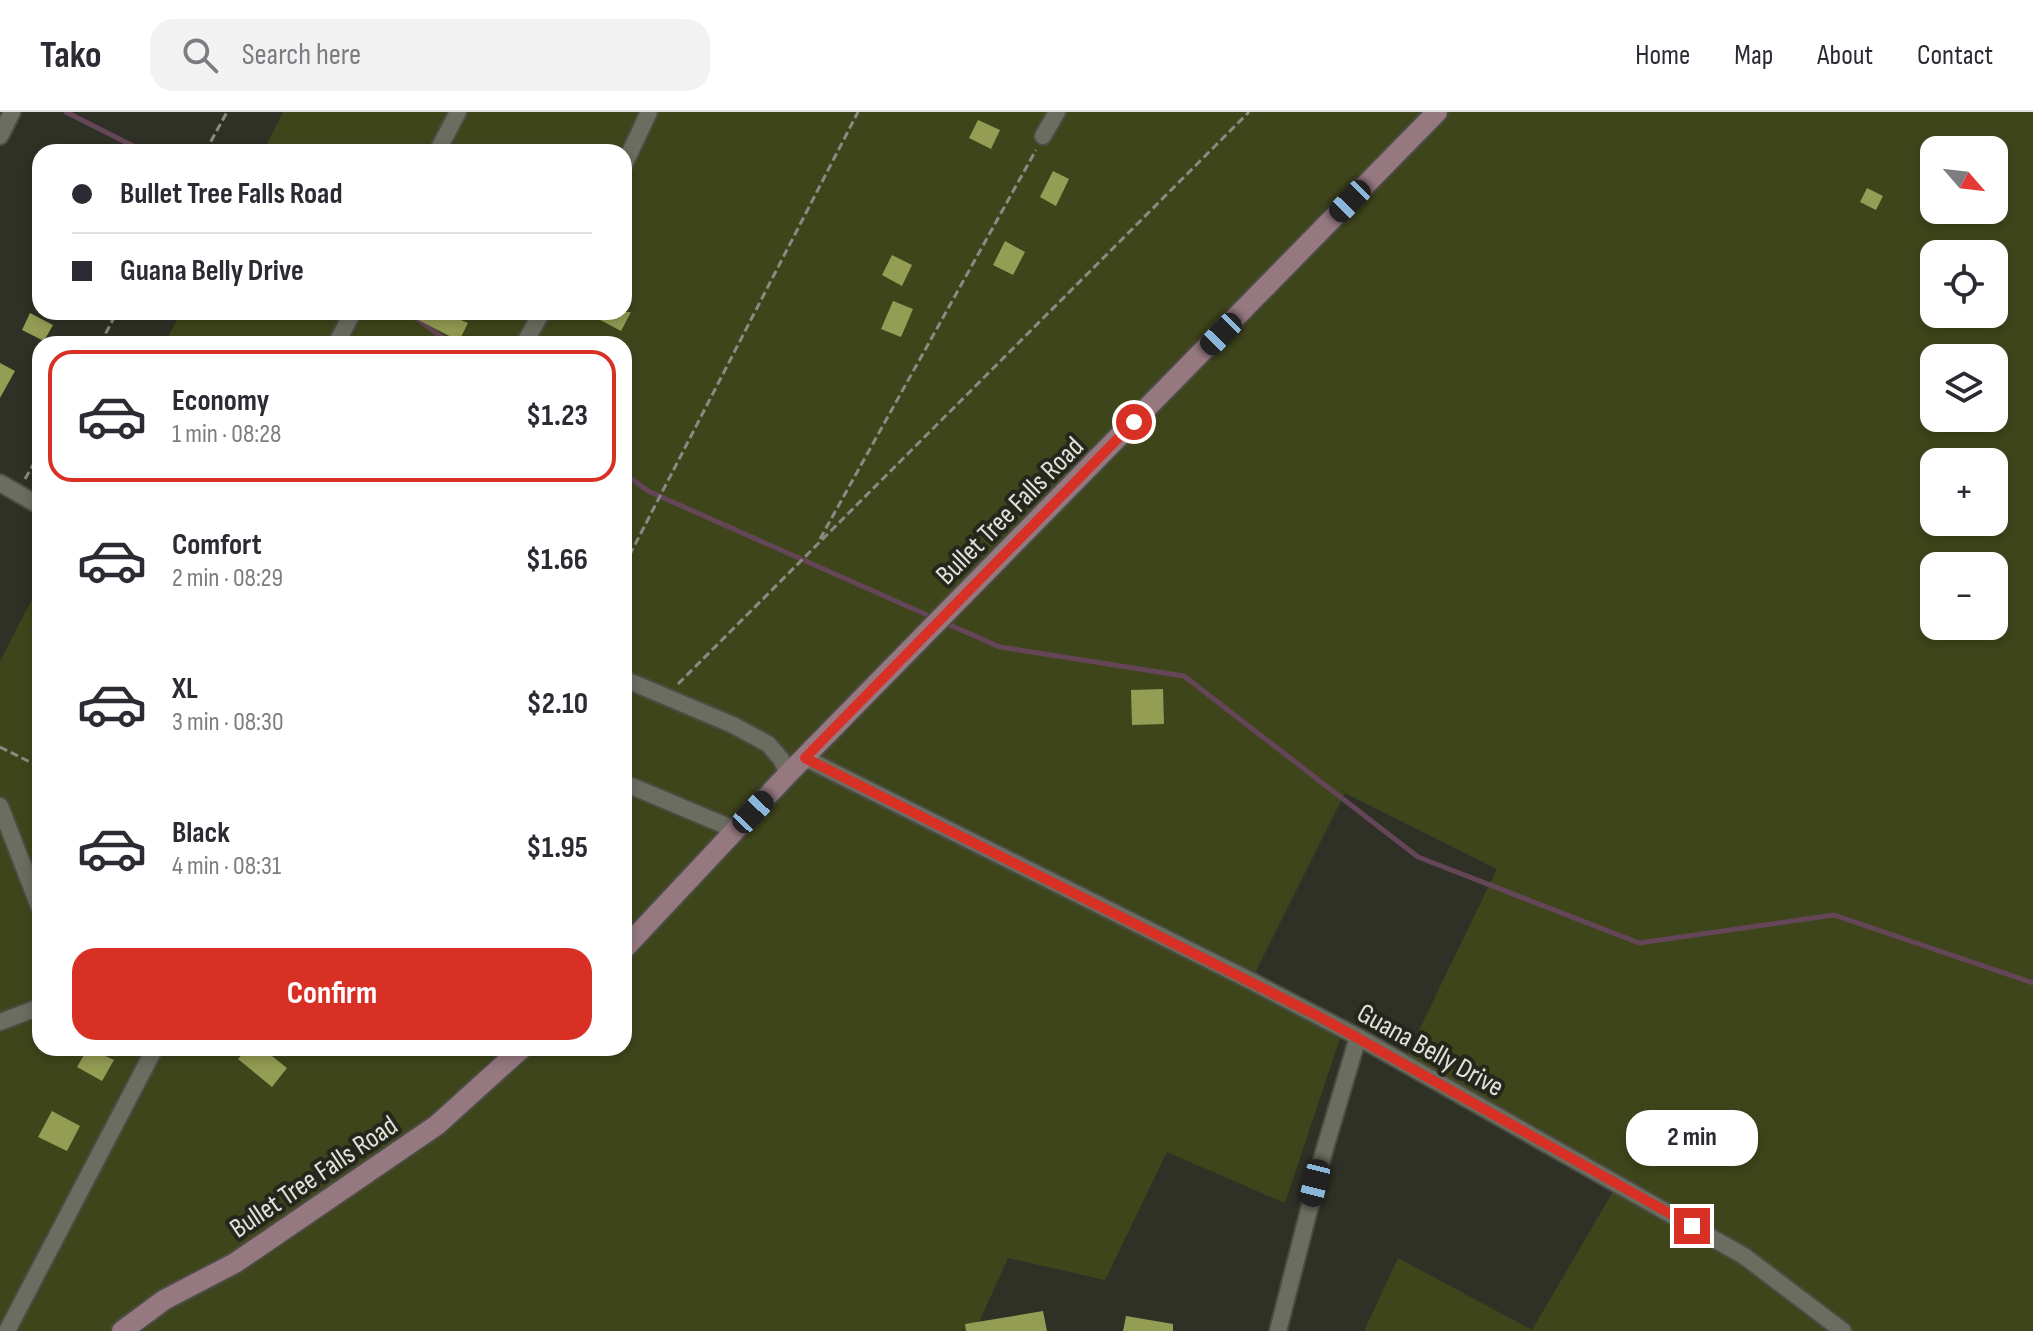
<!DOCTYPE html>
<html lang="en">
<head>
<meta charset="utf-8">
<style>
	body { margin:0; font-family:"Sofia Sans Condensed",sans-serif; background:#f2f2f3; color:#2b2b33; height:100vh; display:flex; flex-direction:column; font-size:30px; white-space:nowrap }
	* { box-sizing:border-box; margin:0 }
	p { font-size:26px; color:#7c7c81 }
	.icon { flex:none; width:44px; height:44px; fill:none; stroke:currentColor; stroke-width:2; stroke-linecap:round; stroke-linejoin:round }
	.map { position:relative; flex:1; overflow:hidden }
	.panel { position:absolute; left:32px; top:224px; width:600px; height:720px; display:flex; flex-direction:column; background:#fff; border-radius:24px; box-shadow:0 4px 12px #0003 }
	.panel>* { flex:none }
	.banner { position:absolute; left:32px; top:32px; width:600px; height:176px; border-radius:24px; box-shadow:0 4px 12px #0003; display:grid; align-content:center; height:176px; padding:0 40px; background:#fff }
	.needle { width:52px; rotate:118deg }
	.fabs { position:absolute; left:1920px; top:24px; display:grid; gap:16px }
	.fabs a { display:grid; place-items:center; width:88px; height:88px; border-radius:16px; background:#fff; box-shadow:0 4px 12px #0003; font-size:40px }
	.end { position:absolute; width:36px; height:36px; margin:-18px; border:10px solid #d93025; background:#fff; box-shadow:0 0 0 4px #fff }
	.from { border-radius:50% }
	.bubble { position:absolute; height:56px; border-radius:24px; background:#fff; box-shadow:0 4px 12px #0003; font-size:26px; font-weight:700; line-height:56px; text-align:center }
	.car { position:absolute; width:24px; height:48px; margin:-24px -12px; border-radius:10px; box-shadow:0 0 6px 2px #0007; background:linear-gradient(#222 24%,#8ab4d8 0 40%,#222 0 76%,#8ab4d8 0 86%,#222 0) }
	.banner b { display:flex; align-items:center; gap:28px; height:76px; font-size:30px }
	.banner b+b { border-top:2px solid #e1e1e2 }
	.banner i { width:20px; height:20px; background:#2b2b33 }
	ul { padding:14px 0 0; list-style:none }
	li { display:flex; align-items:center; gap:24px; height:132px; margin:0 16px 12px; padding:0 24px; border:4px solid transparent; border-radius:24px }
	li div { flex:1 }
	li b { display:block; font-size:30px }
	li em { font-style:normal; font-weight:700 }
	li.current { border-color:#d93025 }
	li>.icon { width:72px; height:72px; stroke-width:1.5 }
	.action { display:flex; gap:16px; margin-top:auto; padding:16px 40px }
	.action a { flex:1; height:92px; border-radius:24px; background:#d93025; color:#fff; font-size:32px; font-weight:700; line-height:92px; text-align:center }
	header { display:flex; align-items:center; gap:48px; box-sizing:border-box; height:112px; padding:0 40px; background:#fff; border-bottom:2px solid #e1e1e2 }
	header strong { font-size:38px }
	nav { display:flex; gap:44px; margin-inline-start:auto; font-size:28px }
	.search { width:560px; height:72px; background:#f2f2f3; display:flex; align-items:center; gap:20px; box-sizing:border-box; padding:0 28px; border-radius:24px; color:#7c7c81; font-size:30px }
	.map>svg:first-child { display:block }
	.green { fill:#3f451b; fill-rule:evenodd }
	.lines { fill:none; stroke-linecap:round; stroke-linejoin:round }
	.stream { stroke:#654658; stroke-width:5 }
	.building { fill:#939d53 }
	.street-casing { stroke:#4b4d43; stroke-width:20 }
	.secondary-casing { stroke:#4b4d43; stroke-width:24 }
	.path { stroke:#898b82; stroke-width:3; stroke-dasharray:8 4; stroke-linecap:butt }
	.street { stroke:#6b6d61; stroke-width:16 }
	.secondary { stroke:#967980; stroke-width:20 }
	.route { stroke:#d93025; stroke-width:10 }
	.labels { text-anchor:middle; stroke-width:8; stroke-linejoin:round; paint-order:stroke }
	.street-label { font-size:28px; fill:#dfe1da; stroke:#25271c }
</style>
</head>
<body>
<header>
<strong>Tako</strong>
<div class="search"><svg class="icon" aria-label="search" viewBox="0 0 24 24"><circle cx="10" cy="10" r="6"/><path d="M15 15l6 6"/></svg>Search here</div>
<nav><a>Home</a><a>Map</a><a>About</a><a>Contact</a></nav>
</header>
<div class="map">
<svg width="2033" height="1219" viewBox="0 0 2033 1219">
	<rect width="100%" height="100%" fill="#2f3126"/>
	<path class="green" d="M283 0H2033V1219H1364L1398 1146 1532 1218 1618 1071 1403 951 1497 757 1345 681 1251 869 1343 917 1285 1091 1167 1040 1105 1168 1008 1146 975 1219H0V549L40 472V936H624V232H164L181 200H624V40H263ZM1934 38H1994V98H1934ZM1934 142H1994V202H1934ZM1934 246H1994V306H1934ZM1934 350H1994V410H1934ZM1934 454H1994V514H1934Z"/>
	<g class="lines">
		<path class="stream" d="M66 0 145 40
			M408 200 451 232
			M624 361 648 379 934 506
			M943 510 1000 535 1184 564 1418 745 1639 831 1834 803 2033 871"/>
	</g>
	<path class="building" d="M978 8 1000 18 991 37 969 26Z
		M1053 59 1069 67 1056 94 1040 85Z
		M1867 76 1883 84 1876 98 1860 90Z
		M1005 129 1025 140 1013 163 993 153Z
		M892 143 912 153 902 174 882 163Z
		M893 189 913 197 901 225 881 217Z
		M403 200H465L461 208 468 211 459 229Z
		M585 200H631L621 219Z
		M30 201 53 213 44 229 22 218Z
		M0 251 15 259 0 286Z
		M1163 577 1164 612 1132 613 1131 578Z
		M88 936 114 948 102 969 77 955Z
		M248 936H262L287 956 272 975 238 947Z
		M52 999 80 1014 67 1039 38 1025Z
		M1043 1199 1047 1219H966L965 1212Z
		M1126 1204 1173 1212V1219H1123Z"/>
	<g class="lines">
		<g class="street-casing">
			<path id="street" d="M0 24 12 0
				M1043 24 1057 0
				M437 40 458 0
				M624 53 649 0
				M336 232 353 200
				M524 232 542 200
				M0 371 40 394
				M624 567 733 613 768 632 781 647 788 662
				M805 646 1251 869 1358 925 1744 1144 1843 1219
				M624 671 736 718
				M0 694 40 797
				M0 910 40 895
				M7 1219 155 936
				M1278 1219 1323 1043 1358 925"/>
		</g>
		<g class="secondary-casing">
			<path id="secondary" d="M624 837 788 662 1437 0
				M122 1219 164 1188 235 1151 437 1013 522 936"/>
		</g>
		<path class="path" d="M205 40 227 0
			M100 232 117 200
			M25 367 40 341
			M820 427 1036 38
			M624 454 858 0
			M678 572 1249 0
			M0 635 40 655"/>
		<use href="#street" class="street"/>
		<use href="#secondary" class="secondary"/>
	</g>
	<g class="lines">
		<path class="route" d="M1134 310 805 646 1320 905 1692 1114"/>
	</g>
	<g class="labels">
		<g class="street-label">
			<text transform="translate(1009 398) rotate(-45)" y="10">Bullet Tree Falls Road</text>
			<text transform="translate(1431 937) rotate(29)" y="10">Guana Belly Drive</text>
			<text transform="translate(313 1064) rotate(-34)" y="10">Bullet Tree Falls Road</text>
		</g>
	</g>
</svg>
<div class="fabs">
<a><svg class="needle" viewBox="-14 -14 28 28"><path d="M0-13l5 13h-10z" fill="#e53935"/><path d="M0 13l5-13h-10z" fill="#7c7c81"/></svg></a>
<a><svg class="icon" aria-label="locate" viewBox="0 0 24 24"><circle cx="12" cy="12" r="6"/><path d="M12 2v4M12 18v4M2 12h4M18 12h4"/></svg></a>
<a><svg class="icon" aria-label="layers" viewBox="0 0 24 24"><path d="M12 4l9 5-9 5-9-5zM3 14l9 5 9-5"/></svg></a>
<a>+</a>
<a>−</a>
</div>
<i class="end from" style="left:1134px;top:310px"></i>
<i class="end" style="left:1692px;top:1114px"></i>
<div class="bubble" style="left:1626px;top:998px;width:132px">2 min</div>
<i class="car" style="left:1350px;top:89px;rotate:224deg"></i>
<i class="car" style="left:1221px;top:222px;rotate:224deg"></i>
<i class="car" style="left:753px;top:700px;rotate:43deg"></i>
<i class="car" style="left:1315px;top:1071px;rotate:194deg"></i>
<div class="banner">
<b><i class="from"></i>Bullet Tree Falls Road</b>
<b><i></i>Guana Belly Drive</b>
</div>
<section class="panel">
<ul>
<li class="current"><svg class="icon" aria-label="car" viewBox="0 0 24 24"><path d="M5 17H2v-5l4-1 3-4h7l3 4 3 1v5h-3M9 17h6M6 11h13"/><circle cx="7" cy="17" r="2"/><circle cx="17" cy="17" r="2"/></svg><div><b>Economy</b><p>1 min · 08:28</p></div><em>$1.23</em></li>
<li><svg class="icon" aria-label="car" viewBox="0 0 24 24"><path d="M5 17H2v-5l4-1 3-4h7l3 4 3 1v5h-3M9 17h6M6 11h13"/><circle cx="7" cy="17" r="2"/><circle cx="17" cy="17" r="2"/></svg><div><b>Comfort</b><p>2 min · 08:29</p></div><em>$1.66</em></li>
<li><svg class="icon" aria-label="car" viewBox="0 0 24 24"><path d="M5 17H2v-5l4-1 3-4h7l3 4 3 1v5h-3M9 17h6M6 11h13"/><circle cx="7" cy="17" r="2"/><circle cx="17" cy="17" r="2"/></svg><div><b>XL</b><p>3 min · 08:30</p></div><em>$2.10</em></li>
<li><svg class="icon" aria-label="car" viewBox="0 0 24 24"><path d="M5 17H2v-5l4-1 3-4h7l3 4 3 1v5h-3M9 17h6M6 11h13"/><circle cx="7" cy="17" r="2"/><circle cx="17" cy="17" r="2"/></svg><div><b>Black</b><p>4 min · 08:31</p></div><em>$1.95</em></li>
</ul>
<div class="action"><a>Confirm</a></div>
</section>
</div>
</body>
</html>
